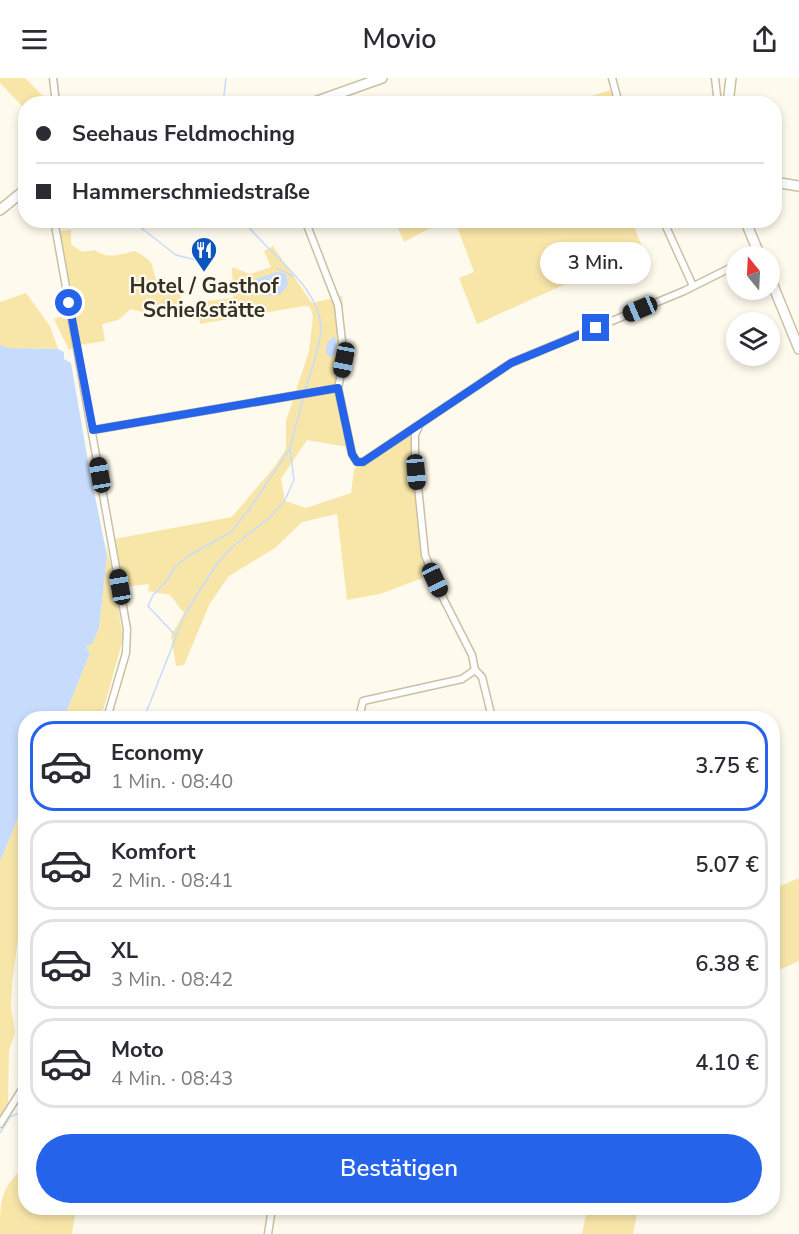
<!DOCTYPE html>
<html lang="de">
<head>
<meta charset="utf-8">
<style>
	body { margin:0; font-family:"Nunito Sans",sans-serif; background:#f2f2f3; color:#2b2b33; height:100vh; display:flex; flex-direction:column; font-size:22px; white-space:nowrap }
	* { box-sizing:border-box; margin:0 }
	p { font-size:20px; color:#7c7c81 }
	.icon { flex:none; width:33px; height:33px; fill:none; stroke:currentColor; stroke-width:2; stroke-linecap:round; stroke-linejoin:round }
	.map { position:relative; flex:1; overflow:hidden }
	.drawer { position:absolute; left:18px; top:633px; width:762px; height:504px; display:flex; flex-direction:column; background:#fff; border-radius:24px; box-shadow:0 3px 9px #0003 }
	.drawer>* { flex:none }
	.top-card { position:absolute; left:18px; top:18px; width:764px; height:132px; border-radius:24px; box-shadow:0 3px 9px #0003; display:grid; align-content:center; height:132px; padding:0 18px; background:#fff }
	.needle { width:39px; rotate:342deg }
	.fabs { position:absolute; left:726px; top:168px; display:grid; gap:12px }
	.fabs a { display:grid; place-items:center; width:54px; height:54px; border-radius:50%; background:#fff; box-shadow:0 3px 9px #0003; font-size:30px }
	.end { position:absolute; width:27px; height:27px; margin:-14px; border:8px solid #2563eb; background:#fff; box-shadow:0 0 0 3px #fff }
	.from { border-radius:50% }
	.bubble { position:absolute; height:42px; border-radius:21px; background:#fff; box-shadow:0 3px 9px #0003; font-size:20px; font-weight:600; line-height:42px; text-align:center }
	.car { position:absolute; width:18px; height:36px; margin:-18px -9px; border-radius:8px; box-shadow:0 0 4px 2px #0007; background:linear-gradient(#222 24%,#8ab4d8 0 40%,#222 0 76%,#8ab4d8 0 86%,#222 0) }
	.top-card b { display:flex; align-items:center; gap:21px; height:57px; font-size:22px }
	.top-card b+b { border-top:2px solid #e1e1e2 }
	.top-card i { width:15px; height:15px; background:#2b2b33 }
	ul { padding:10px 0 0; list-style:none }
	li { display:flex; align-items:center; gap:18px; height:90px; margin:0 12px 9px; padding:0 6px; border:3px solid #e1e1e2; border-radius:24px }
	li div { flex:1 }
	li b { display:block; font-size:22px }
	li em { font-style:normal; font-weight:600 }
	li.selected { border-color:#2563eb }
	li>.icon { width:54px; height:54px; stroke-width:1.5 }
	.cta { display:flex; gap:12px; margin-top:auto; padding:12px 18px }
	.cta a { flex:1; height:69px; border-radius:36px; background:#2563eb; color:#fff; font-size:24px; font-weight:600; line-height:69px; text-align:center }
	header { display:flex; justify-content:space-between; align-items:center; height:78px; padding:0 18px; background:#fff; font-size:27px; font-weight:600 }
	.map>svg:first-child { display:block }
	.green { fill:#f8e6a9 }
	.water { fill:#c7dcfd }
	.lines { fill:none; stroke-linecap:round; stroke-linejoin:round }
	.stream { stroke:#c7dcfd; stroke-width:1.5 }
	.street-casing { stroke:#cac1a2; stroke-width:9 }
	.secondary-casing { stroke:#cac1a2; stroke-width:12 }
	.street { stroke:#fff; stroke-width:6 }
	.secondary { stroke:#fff; stroke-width:9 }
	.route { stroke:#2563eb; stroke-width:8 }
	.labels { text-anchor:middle; stroke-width:4.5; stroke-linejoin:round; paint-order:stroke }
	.poi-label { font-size:21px; font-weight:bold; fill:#353125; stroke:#fefaee }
</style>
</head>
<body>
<header><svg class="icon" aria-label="menu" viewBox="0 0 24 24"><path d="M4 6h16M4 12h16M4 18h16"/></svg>Movio<svg class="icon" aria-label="share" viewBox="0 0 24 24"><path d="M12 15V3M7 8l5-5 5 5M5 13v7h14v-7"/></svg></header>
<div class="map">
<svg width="799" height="1156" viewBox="0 0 799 1156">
	<rect width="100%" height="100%" fill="#fefaee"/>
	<path class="green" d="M0 0H25L50 25 26 26 25 31 0 5Z
		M610 12 616 26H567Z
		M395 143H443L404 164Z
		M455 143V142L648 143 634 149 643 171 477 246 459 200 474 194Z
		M71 152V166L82 174 95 172C107 182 121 176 135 173 157 185 150 185 157 205L175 207 181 212V220L175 228 142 234 131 231 118 242 102 246 105 263 79 267 69 272 54 241 71 235 56 154Z
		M273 168 312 225 342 218 344 248V281L338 309 348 369 307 362 281 401 285 423 306 430 351 415 354 392 359 385 409 356 412 359 422 481 428 498 380 516 347 522 337 436 302 444 275 470 229 498 210 525 184 587 176 588 171 558 184 535 170 517 148 513 149 506 123 509 114 461 232 439 275 388 286 371V343L309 273 313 239 310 229 304 228 200 246 197 224 233 220 232 189 250 196 271 189 264 173Z
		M26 215 50 248 58 271 7 270 0 267V224Z
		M106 467 114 501 123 561 101 640H64L90 575 86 568 99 550 107 478Z
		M25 722V810L12 905 11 930 15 954 9 973 8 1025 0 1040V784Z
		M799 800V883L777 893 773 878V811Z
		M25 1089 26 1130H76L72 1156H0C0 1124 0 1109 25 1089Z
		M587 1130H638L633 1156H582Z"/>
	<path class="water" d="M278 194 286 196 288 207 280 217 263 218 260 207H257L256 201Z
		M336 259 337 274 334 278 329 279 326 274C326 266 327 261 336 259Z
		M0 267 8 270 58 271 64 274V281L71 285 88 383 107 478 99 550 92 566 86 568 90 575 64 640H26L25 722 0 784Z"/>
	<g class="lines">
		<path class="stream" d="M57 0 60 26
			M223 26 226 0
			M131 142 176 177 208 185
			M243 142C267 175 319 207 321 249 321 268 310 295 305 313
			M276 190 293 198
			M176 558 148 528 153 517 165 505 175 489 188 478 231 454 250 430 289 372
			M144 640 185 536 216 487 232 469 269 440 284 424 294 402 290 370 304 317
			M0 1055 10 1039 26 1032"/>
		<g class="street-casing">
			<path id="street" d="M53 0 56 26
				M612 0 619 26
				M715 0 718 26
				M54 142 127 551 126 575 107 640
				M305 142 338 227 344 282 338 310 352 376 357 384H363L511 285 684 213 736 187
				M663 142 693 208
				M419 348 415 357V379L425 477 441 516 472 577 475 592 482 599 492 640
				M93 352 338 310
				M359 640 363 623 462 601 475 592
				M0 1046 26 1005
				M268 1156 272 1130"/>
		</g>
		<g class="secondary-casing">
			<path id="secondary" d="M309 26 382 0
				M728 26 731 0
				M774 104 799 108
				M0 132 26 111
				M745 142 760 178
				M770 200 799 271"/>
		</g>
		<use href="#street" class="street"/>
		<use href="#secondary" class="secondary"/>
	</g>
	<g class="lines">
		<path class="route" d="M69 225 93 352 338 310 352 376 357 384H363L511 285 596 250"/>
	</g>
	<defs>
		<g id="restaurant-pin" transform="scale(1.35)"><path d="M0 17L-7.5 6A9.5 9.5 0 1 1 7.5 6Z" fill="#0d56c0" stroke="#fefaee"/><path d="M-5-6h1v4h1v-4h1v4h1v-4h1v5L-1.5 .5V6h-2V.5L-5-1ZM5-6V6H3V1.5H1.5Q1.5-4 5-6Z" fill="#fff"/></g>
	</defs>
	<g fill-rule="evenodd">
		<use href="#restaurant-pin" x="204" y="172"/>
	</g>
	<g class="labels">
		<g class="poi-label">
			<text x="204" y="215">Hotel / Gasthof<tspan x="204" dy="24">Schießstätte</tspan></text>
		</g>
	</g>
</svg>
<div class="fabs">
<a><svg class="needle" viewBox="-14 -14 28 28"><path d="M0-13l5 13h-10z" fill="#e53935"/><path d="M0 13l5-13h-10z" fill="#7c7c81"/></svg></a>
<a><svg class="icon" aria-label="layers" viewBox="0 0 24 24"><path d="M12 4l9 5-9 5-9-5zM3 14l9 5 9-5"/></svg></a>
</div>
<i class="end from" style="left:69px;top:225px"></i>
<i class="end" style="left:596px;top:250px"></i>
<div class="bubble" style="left:540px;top:164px;width:111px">3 Min.</div>
<i class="car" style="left:640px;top:231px;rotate:247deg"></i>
<i class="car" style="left:344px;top:282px;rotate:191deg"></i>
<i class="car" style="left:416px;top:394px;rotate:175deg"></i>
<i class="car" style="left:100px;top:397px;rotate:350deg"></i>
<i class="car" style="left:435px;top:502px;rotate:155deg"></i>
<i class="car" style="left:120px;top:509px;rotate:350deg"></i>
<div class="top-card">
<b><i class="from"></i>Seehaus Feldmoching</b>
<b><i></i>Hammerschmiedstraße</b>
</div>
<section class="drawer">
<ul>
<li class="selected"><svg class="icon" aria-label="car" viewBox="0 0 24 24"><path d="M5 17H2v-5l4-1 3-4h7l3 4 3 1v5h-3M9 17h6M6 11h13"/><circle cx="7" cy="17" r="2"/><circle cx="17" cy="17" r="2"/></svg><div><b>Economy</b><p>1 Min. · 08:40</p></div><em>3.75 €</em></li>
<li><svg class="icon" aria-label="car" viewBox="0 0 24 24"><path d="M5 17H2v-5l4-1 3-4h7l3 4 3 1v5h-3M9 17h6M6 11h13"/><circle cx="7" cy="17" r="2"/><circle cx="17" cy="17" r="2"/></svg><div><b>Komfort</b><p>2 Min. · 08:41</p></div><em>5.07 €</em></li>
<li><svg class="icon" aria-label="car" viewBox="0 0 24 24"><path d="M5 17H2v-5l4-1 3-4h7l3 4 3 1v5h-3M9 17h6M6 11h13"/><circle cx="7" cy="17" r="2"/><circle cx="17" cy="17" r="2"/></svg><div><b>XL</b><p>3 Min. · 08:42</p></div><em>6.38 €</em></li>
<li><svg class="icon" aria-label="car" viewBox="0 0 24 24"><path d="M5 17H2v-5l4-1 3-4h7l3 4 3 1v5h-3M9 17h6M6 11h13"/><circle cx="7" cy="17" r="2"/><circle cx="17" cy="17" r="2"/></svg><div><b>Moto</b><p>4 Min. · 08:43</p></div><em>4.10 €</em></li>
</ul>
<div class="cta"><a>Bestätigen</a></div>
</section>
</div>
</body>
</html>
